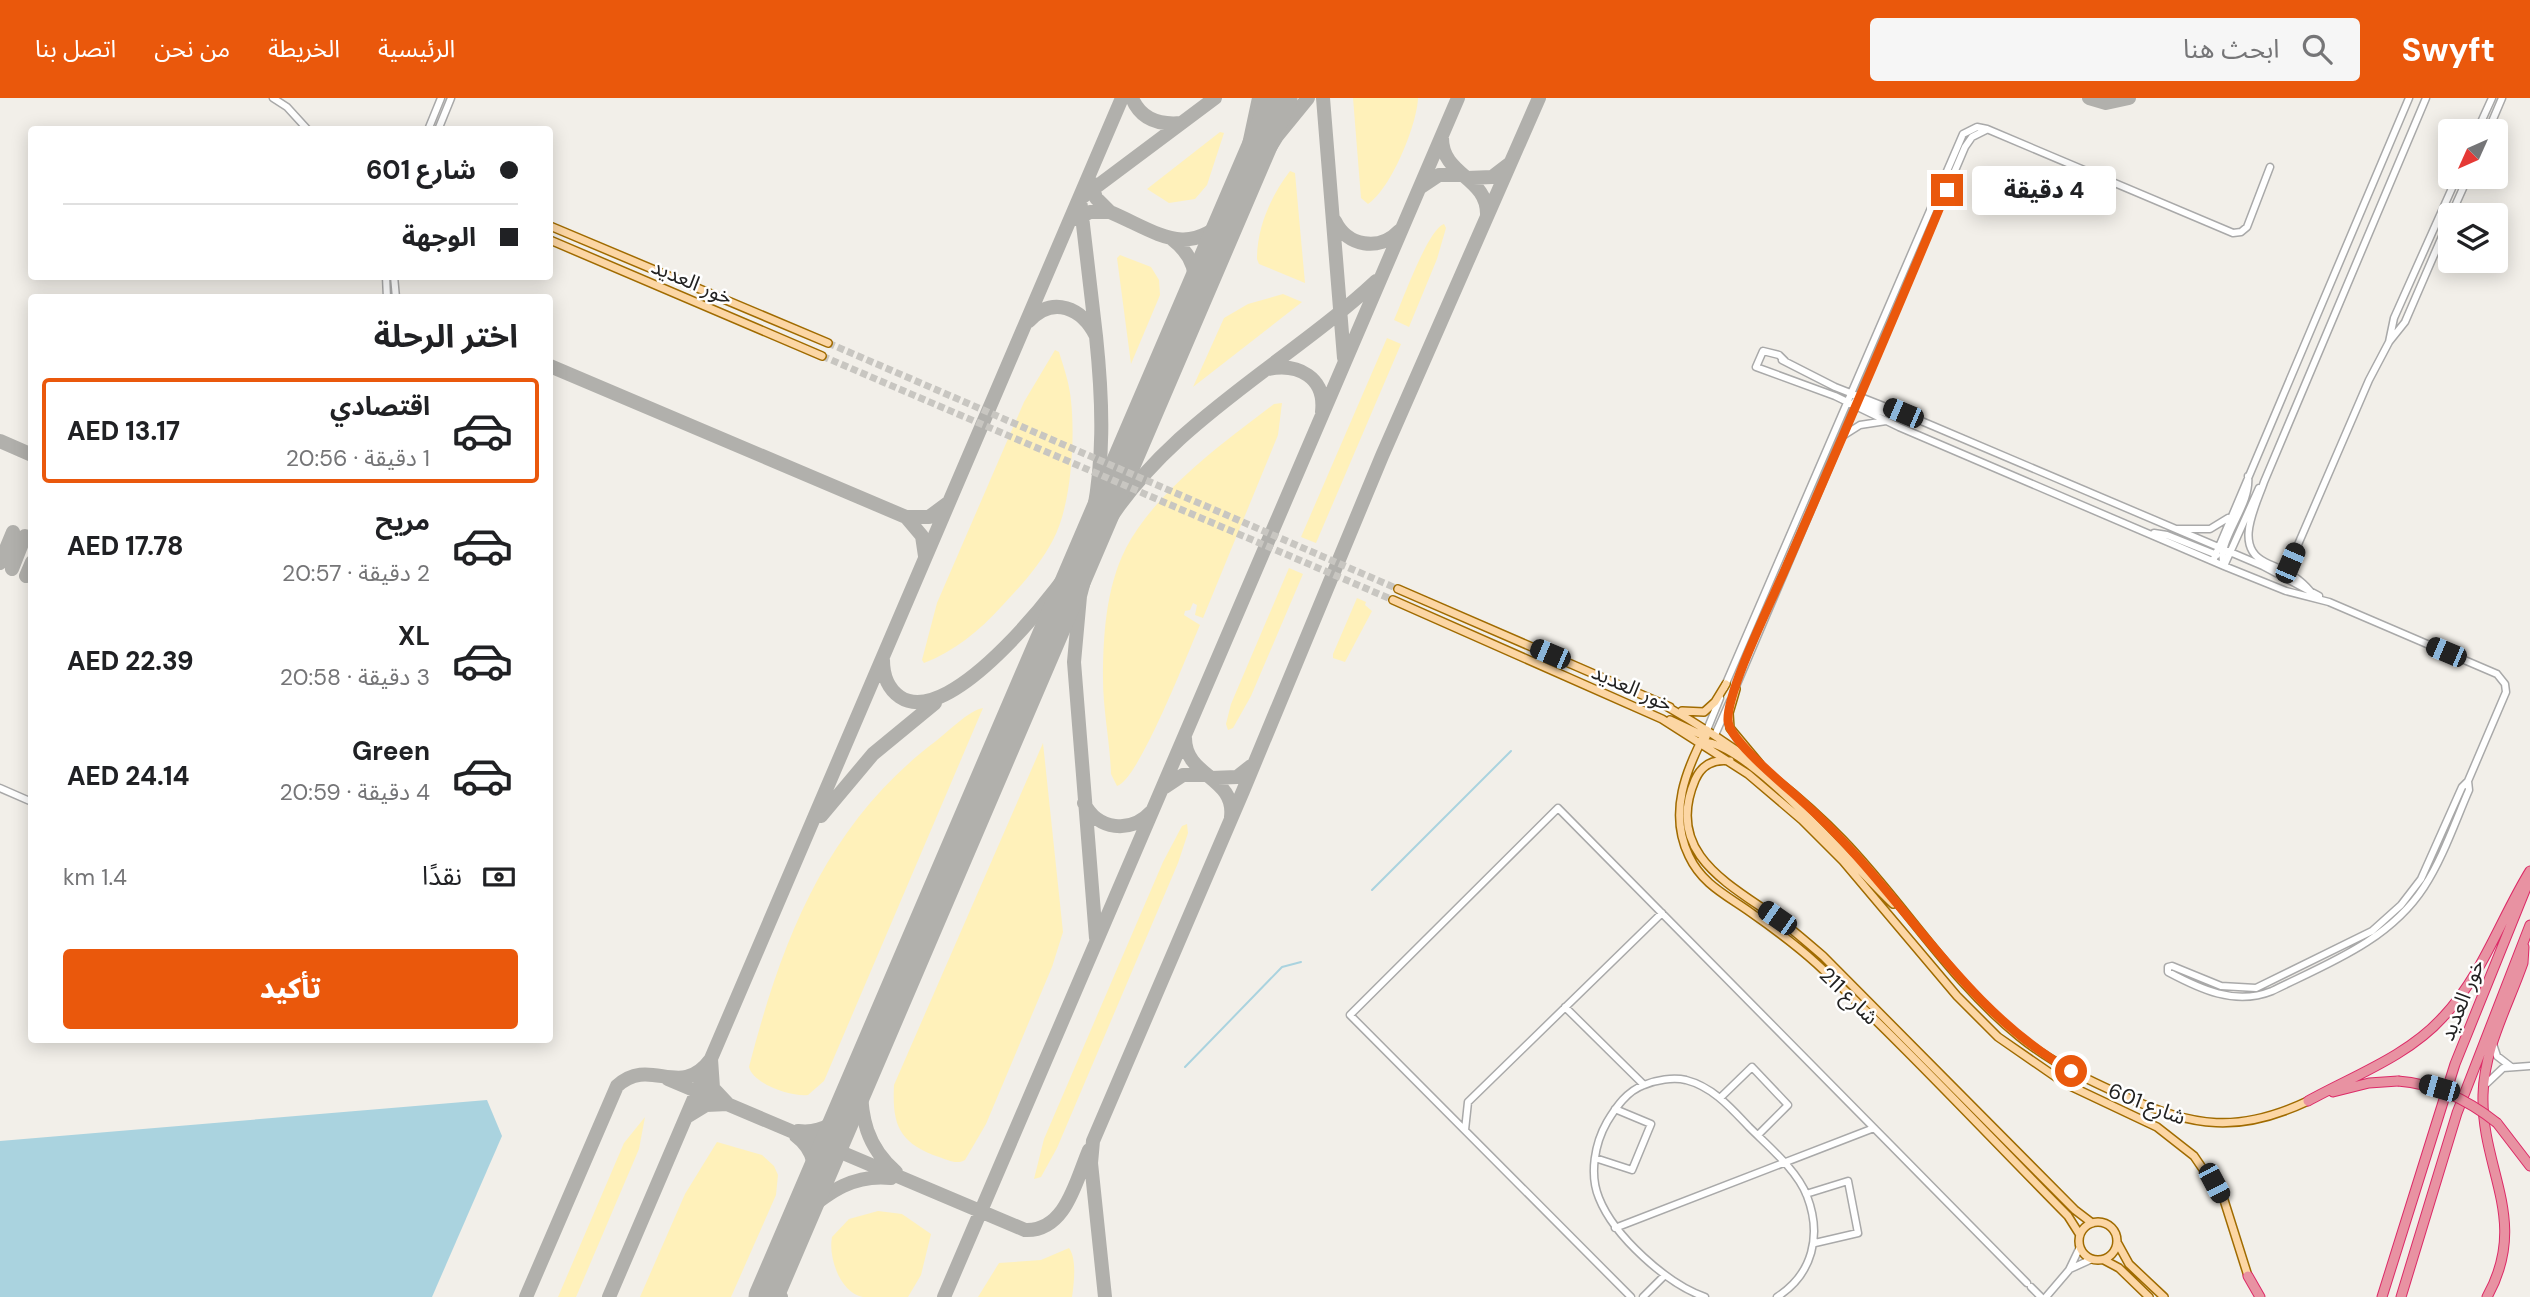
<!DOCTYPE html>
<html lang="ar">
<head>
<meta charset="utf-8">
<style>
	body { margin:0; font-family:"DM Sans","Noto Sans Arabic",sans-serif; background:#f6f6f6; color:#202124; direction:rtl; height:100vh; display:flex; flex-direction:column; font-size:26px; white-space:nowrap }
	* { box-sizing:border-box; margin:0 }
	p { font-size:23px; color:#757577 }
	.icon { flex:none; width:38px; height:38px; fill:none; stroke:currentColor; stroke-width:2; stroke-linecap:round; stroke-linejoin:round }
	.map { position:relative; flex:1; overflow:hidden; direction:ltr }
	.sheet { position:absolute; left:28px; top:196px; width:525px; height:749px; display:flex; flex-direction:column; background:#fff; border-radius:7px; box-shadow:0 4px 18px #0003; direction:rtl }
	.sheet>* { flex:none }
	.top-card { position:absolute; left:28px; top:28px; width:525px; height:154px; border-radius:7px; box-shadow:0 4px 18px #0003; direction:rtl; display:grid; align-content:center; height:154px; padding:0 35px; background:#fff }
	.needle { width:46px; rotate:225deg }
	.buttons { position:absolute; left:2438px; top:21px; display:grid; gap:14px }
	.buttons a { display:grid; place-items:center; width:70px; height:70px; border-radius:7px; background:#fff; box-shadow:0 4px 18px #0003; font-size:35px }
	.end { position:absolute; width:32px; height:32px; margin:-16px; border:9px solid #ea580c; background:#fff; box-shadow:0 0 0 4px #fff }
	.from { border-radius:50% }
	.bubble { position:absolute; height:49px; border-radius:7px; background:#fff; box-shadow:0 4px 18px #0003; font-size:23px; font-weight:800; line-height:49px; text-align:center; direction:rtl }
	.car { position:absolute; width:21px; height:42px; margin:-21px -10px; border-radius:9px; box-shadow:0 0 5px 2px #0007; background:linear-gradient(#222 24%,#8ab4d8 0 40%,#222 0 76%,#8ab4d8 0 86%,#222 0) }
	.top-card b { display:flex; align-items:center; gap:24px; height:66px; font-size:26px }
	.top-card b+b { border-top:2px solid #e0e0e0 }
	.top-card i { width:18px; height:18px; background:#202124 }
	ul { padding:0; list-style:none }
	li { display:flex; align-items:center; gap:21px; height:105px; margin:0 14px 10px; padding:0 21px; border:4px solid transparent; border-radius:7px }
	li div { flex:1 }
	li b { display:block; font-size:26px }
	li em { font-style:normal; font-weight:800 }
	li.current { border-color:#ea580c }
	li>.icon { width:63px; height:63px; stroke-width:1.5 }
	h2 { padding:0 35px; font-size:32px; line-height:84px }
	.pay { display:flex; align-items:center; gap:18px; height:77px; padding:0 35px; font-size:26px }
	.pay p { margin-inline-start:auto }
	.button { display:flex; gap:14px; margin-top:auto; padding:14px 35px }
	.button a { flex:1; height:80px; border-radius:7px; background:#ea580c; color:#fff; font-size:28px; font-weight:800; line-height:80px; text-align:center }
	header { display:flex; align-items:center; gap:42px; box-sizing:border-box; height:98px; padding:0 35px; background:#ea580c; color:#fff }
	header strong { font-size:33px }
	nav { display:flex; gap:38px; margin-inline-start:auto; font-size:24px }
	.search { width:490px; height:63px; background:#f6f6f6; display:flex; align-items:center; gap:18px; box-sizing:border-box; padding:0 24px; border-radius:7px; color:#757577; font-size:26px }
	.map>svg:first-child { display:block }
	.sand { fill:#fff1ba }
	.water { fill:#aad3df }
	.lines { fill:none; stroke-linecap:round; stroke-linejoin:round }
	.stream { stroke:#aad3df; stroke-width:2 }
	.taxiway { stroke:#b1b0ac; stroke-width:14 }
	.runway { stroke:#b1b0ac; stroke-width:35 }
	.major-tunnel { stroke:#c8c6c1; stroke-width:7; stroke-dasharray:7 3.5; stroke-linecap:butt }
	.minor-casing { stroke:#a9a9a9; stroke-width:9 }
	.major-casing { stroke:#a06b00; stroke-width:10 }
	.highway-casing { stroke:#dc2a67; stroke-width:11 }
	.minor { stroke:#fff; stroke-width:6 }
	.major { stroke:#fcd6a4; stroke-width:7 }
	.highway { stroke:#e892a2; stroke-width:9 }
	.highway-bridge-casing { stroke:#dc2a67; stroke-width:11; stroke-linecap:butt }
	.highway-bridge { stroke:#e892a2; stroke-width:9 }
	.route { stroke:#ea580c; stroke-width:9 }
	.labels { text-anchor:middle; stroke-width:5; stroke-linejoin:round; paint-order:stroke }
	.street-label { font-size:21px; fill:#222; stroke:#fff }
</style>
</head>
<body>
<header>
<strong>Swyft</strong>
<div class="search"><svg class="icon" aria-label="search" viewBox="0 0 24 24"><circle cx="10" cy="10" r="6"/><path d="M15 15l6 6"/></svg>ابحث هنا</div>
<nav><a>الرئيسية</a><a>الخريطة</a><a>من نحن</a><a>اتصل بنا</a></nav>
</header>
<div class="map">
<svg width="2530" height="1199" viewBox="0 0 2530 1199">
	<rect width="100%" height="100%" fill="#f2efe9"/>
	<path class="sand" d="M1353 0H1418C1417 27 1391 91 1368 106L1361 100Z
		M1220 34 1224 35 1207 87 1195 101 1169 105 1147 91Z
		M1290 73 1295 75 1305 185 1259 166 1257 161C1257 129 1271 98 1290 73Z
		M1444 126 1446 130 1437 161 1409 229 1394 222C1402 204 1428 131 1444 126Z
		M1120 157 1151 169 1159 182 1160 197 1131 266 1117 160Z
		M1283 196 1302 204 1193 289 1224 220 1248 206Z
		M1387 240 1401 246 1316 445 1301 439Z
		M1055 252 1059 254C1063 267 1068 281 1070 295 1076 334 1072 407 1053 442 1040 467 1020 489 1001 509 979 533 955 553 924 565L922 562 937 505 1024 304Z
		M1282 305 1278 337 1203 520 1195 517 1197 507 1193 505 1190 512 1185 513 1184 517 1200 527C1188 554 1139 682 1117 688L1111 676C1110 644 1103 612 1103 581 1103 538 1106 489 1126 450 1155 394 1224 344 1274 306Z
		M1289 470 1303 476 1251 598 1233 630 1228 632 1226 626 1231 606Z
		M1357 500 1366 504 1365 507 1372 513 1345 564 1333 560V556Z
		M983 610 824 983 808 997C792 999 753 986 749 969 782 841 827 725 936 643 949 633 968 613 983 610Z
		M1043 645 1063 834 1052 869 986 1026 965 1062C956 1067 948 1062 939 1059 899 1045 892 1027 894 987Z
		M1187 726 1188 735 1178 765 1057 1050 1041 1079 1034 1081 1044 1041 1163 764 1182 728Z
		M645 1019 639 1051 576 1199H558L624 1045Z
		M717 1044 762 1057 774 1068 778 1077 776 1097 731 1199H640L685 1096Z
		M878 1113 902 1116 931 1136 921 1177 908 1199C894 1199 877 1199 863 1199 840 1195 828 1159 832 1139L849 1121Z
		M1069 1150C1077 1161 1074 1185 1072 1199H978L999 1165 1041 1162Z"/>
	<path class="water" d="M487 1002 502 1038 432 1199H0V1043Z"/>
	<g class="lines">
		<path class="stream" d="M1372 792 1511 653
			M1185 969 1282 869 1301 864"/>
		<path class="taxiway" d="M1132 0C1141 22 1160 27 1181 25
			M1323 0 1344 260
			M2089 0 2106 5 2129 0
			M1442 40C1442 78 1488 79 1487 117
			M1467 80 1492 79 1509 66
			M1241 84 1259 0
			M1421 89 1439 77H1461
			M1236 105 1277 38 1308 0
			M1110 114C1159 135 1187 162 1231 117
			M1076 121 1090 114H1110L1096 100 1091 84
			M1335 123C1347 148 1379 154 1399 133
			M1172 141C1194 158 1198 176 1194 203
			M1029 223C1053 197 1082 210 1096 238L1080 101 1215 0
			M550 268 906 419 922 438 925 458
			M1268 271C1298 265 1326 279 1322 314
			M0 343 32 357
			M906 419H929L948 405
			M1090 431C1105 366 1103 305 1096 238
			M1101 435C1165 326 1286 267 1376 183
			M0 465 13 434
			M12 471 25 438
			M26 478 32 464
			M883 562C883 576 887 590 900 599 951 633 1065 485 1088 445
			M1185 640C1185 679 1236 679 1231 719
			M1211 680 1237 679 1251 668
			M1165 689 1183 677H1204
			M1084 705C1097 732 1131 736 1151 714
			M821 718 873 656 935 605
			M1096 840 1074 564 1080 498 1100 422
			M668 981 1025 1132C1066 1134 1076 1082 1089 1052
			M861 982C860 1019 867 1049 896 1074
			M798 1033C822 1036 839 1024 851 1005
			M796 1038C816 1053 817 1073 812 1096
			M803 1116C830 1093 854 1076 891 1080
			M768 1193 781 1199
			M526 1199 617 988C651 957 680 1003 711 961L713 990 728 1006 706 1007 688 1018
			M609 1199 1122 0
			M944 1199 1458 0
			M1105 1199 1091 1065 1093 1043 1243 693 1382 358 1539 0"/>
		<path class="runway" d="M766 1199 1280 0"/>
		<path class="major-tunnel" d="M828 245 1398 491
			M822 258 1393 502"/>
		<g class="minor-casing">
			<path id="minor" d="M273 0 287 9 308 32
				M428 32 441 0
				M438 32 451 0
				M2477 33 2492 0
				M2488 33 2502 0
				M2451 117 2468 79
				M386 178 387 200
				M394 178 396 200
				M2389 244 2394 220 2457 79
				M1782 262 1835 289 1919 322 2263 468 2319 498
				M1785 263 1779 257 1763 253 1756 269 1835 298 1899 329 2224 468 2286 493 2329 504 2497 576 2505 586 2506 594 2468 683
				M1855 303 1905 323 1917 322
				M1841 339 1860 327 1886 323
				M2176 431H2210L2228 420
				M2154 435 2167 437 2217 457
				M2213 463 2409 0
				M2224 468C2215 443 2252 408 2248 378
				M2224 468 2259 390
				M2287 472 2369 282 2389 244 2405 224 2450 120
				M2311 494C2297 477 2284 473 2265 464 2233 449 2256 408 2264 384L2426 0
				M1724 590 1963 36 1977 29 1987 31 2233 135 2241 134 2247 129 2270 69
				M1734 593 1965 49 1972 39 1986 32
				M1707 632 1720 600
				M1715 637 1730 603
				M2468 683 2469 692C2455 724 2443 760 2424 789 2389 843 2327 866 2272 893 2235 908 2200 891 2168 874V869L2172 868 2221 888 2256 890 2372 833 2401 807 2421 781 2462 689Z
				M0 690 32 704
				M1565 909 1644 987
				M2493 946 2497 958 2510 968
				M2485 987 2503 970 2530 968
				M1720 1000 1752 969 1788 1007 1758 1037
				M1465 1032 1468 1004 1662 815
				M1595 1060 1632 1072 1651 1026 1615 1011
				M1806 1096 1848 1083 1858 1135 1815 1145
				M1615 1130 1874 1030
				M2070 1171 2092 1161
				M2031 1189 2041 1199
				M1631 1199 1350 917 1558 710 2027 1185
				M1643 1199 1664 1178
				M1705 1199C1667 1186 1614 1138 1599 1100 1589 1076 1595 1045 1607 1024 1616 1009 1627 993 1644 987 1656 982 1673 979 1686 982 1713 989 1731 1010 1749 1029 1768 1048 1797 1072 1807 1098 1822 1137 1813 1176 1777 1199
				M2046 1199 2069 1172 2080 1149"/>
		</g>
		<g class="major-casing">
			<path id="major" d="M550 128 828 245
				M550 142 822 258
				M1398 491 1670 609
				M1393 502 1662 621 1748 676 1802 722 1843 763 1957 898 1998 939 2066 986 2157 1029 2194 1058 2224 1102 2248 1178
				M1736 591 1729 615 1730 630 1760 666
				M1666 608C1731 645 1791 688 1843 742 1904 805 1950 883 2020 939 2052 965 2088 982 2126 999 2194 1029 2238 1036 2308 1003
				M1682 613 1704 614 1715 604 1726 586
				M1670 622 1706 639
				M1707 632C1686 671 1668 715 1689 758 1702 786 1726 797 1750 814 1773 830 1796 847 1817 866 1904 947 1985 1034 2068 1118L2080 1137
				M1702 644C1748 643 1857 773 1893 806
				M1730 663C1714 661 1702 666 1695 682 1664 755 1729 786 1777 820 1793 832 1808 845 1823 858L2075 1112 2092 1125
				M2079 1143a19 19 0 1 1 38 0a19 19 0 1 1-38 0Z
				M2118 1146 2129 1166 2164 1199
				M2104 1162 2119 1170 2149 1199"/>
		</g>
		<g class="highway-casing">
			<path id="highway" d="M2333 994 2369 985 2398 983
				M2308 1003C2353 978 2408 958 2443 919 2482 878 2501 820 2530 773
				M2497 1025 2530 1068
				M2248 1178 2260 1199
				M2382 1199 2455 966 2530 780
				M2401 1199 2457 1015 2530 827
				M2487 1199C2530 1122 2481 1072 2483 997 2484 950 2508 908 2523 865L2524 849"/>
		</g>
		<use href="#minor" class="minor"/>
		<use href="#major" class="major"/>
		<use href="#highway" class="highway"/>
		<g class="highway-bridge-casing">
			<path id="highway-bridge" d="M2398 983C2436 986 2467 1001 2497 1025"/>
		</g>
		<use href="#highway-bridge" class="highway-bridge"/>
	</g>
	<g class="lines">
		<path class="route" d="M1947 92C1895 218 1841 343 1787 467 1774 498 1726 594 1728 623 1730 644 1787 689 1803 704 1899 789 1958 908 2071 973"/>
	</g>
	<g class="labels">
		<g class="street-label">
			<text transform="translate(692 184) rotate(23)" y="7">خور العديد</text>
			<text transform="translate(1632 590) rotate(24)" y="7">خور العديد</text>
			<text transform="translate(1849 898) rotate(44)" y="7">شارع 211</text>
			<text transform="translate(2462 902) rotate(-68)" y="7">خور العديد</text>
			<text transform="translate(2147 1006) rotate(21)" y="7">شارع 601</text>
		</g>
	</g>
</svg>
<div class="buttons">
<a><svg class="needle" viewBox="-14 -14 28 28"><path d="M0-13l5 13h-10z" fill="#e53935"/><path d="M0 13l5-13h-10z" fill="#757577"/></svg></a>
<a><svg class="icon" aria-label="layers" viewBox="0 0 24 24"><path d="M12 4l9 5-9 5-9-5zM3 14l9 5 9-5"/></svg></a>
</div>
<i class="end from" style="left:2071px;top:973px"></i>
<i class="end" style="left:1947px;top:92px"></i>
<div class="bubble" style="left:1972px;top:68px;width:144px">4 دقيقة</div>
<i class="car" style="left:1903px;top:315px;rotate:293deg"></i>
<i class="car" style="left:2290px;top:465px;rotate:23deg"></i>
<i class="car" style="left:2446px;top:554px;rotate:293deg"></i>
<i class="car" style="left:1550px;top:556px;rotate:293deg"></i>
<i class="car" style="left:1777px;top:820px;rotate:305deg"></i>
<i class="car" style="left:2439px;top:990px;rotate:286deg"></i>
<i class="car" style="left:2214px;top:1085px;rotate:152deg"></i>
<div class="top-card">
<b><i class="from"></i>شارع 601</b>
<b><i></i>الوجهة</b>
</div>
<section class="sheet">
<h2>اختر الرحلة</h2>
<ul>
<li class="current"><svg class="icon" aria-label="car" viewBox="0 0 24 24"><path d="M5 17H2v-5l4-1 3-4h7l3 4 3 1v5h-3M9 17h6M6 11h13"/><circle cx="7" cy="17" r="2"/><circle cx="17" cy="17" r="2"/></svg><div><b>اقتصادي</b><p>1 دقيقة · 20:56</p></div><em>AED 13.17</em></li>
<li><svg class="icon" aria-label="car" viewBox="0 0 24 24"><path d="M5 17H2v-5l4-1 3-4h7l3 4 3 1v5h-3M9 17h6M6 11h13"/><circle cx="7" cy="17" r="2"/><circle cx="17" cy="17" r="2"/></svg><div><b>مريح</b><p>2 دقيقة · 20:57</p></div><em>AED 17.78</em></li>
<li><svg class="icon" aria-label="car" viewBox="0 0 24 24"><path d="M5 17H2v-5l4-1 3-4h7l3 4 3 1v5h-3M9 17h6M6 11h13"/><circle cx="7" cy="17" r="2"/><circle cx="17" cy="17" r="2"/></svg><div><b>XL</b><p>3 دقيقة · 20:58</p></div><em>AED 22.39</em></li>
<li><svg class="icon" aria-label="car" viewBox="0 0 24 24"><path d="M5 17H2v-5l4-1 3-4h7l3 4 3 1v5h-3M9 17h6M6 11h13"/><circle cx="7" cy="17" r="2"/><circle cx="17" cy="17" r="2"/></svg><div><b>Green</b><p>4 دقيقة · 20:59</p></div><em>AED 24.14</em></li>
</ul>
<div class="pay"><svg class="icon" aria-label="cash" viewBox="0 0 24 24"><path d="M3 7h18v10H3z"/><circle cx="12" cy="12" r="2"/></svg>نقدًا<p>1.4 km</p></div>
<div class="button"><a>تأكيد</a></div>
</section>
</div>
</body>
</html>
